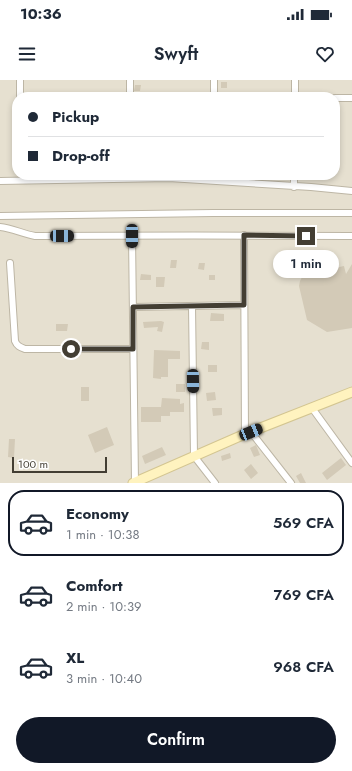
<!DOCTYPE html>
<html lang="en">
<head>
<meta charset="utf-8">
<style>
	body { margin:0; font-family:Jost,sans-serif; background:#f2f2f3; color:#1f2937; height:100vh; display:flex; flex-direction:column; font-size:15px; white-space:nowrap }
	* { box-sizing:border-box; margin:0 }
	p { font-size:13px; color:#747a83 }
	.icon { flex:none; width:22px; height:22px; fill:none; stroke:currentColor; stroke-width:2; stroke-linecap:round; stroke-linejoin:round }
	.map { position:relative; height:403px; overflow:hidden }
	.side { display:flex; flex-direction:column; background:#fff; flex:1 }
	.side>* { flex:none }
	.banner { position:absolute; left:12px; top:12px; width:328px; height:88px; border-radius:16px; box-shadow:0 2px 6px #0003; display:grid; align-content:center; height:88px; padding:0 16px; background:#fff }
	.scale { position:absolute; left:12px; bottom:10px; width:95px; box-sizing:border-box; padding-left:4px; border:2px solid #433e33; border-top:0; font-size:11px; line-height:14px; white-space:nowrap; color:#433e33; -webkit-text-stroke:3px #fff; paint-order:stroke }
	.end { position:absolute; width:18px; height:18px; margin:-9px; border:5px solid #433e33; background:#fff; box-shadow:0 0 0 2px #fff }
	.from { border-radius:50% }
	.bubble { position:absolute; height:28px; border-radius:14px; background:#fff; box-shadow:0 2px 6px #0003; font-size:13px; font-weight:600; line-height:28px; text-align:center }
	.car { position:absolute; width:12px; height:24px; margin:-12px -6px; border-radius:5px; box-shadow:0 0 3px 1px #0007; background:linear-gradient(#222 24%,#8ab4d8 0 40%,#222 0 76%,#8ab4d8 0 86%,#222 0) }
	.banner b { display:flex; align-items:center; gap:14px; height:38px; font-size:15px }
	.banner b+b { border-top:1px solid #e0e1e3 }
	.banner i { width:10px; height:10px; background:#1f2937 }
	ul { padding:7px 0 0; list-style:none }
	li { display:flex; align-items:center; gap:12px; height:66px; margin:0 8px 6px; padding:0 8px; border:2px solid transparent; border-radius:16px }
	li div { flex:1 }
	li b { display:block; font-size:15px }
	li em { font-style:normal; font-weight:600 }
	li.selected { border-color:#111827 }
	li>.icon { width:36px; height:36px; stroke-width:1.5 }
	.primary-button { display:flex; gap:8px; margin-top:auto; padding:8px 16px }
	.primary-button a { flex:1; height:46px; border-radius:24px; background:#111827; color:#fff; font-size:16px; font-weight:600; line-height:46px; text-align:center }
	.status { display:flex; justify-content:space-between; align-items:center; height:28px; padding:0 20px; background:#fff; direction:ltr }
	.status svg { height:11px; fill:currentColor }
	header { display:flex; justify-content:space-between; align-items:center; height:52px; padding:0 16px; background:#fff; font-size:18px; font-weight:600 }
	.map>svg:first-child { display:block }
	.residential { fill:#e6e0d0; fill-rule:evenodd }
	.building { fill:#d3cab7 }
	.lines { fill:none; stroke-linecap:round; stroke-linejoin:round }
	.street-casing { stroke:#bdb6a5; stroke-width:8 }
	.secondary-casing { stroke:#d3c591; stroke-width:11 }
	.street { stroke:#fff; stroke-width:6 }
	.secondary { stroke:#fff3bf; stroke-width:9 }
	.route { stroke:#433e33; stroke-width:5 }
</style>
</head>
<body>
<div class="status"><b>10:36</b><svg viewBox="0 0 49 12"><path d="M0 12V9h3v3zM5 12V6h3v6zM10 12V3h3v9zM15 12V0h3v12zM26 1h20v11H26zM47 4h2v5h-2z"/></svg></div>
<header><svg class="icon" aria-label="menu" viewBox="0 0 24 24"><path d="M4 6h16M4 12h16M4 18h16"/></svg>Swyft<svg class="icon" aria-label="heart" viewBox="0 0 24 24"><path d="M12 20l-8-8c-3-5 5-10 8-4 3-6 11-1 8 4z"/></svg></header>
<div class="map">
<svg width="352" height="403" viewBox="0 0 352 403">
	<rect width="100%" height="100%" fill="#f1eee2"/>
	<path class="residential" d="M0 0H352V403H0ZM17 17H335V95H17Z"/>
	<path class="building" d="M221 2H227V8H221Z
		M135 5H141L140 11H134Z
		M171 180H177L176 188H170Z
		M199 183H205L204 190 198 189Z
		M352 184V248L327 252 307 240 299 206 300 201 302 197 306 194 344 186 346 194Z
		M141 194 151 195V200H140Z
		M209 195H215V200H209Z
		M156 197H165L164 207H156Z
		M211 233 224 234V241H210Z
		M161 241 164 242 162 252 157 251 158 247 144 248 143 242Z
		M56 244H68L67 251H56Z
		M202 262H209V270L201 269Z
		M154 270 180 271V279H168V297H161V299L153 298Z
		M208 285H217V292H208Z
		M176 304H185V312H176Z
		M81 307H89V321H81Z
		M215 312 216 320 207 321 206 313Z
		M162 318 180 319V324L184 323V332H170V336H161V342H141V327H161Z
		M212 328H222V335L213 336Z
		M107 347 114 365 95 373 88 355Z
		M9 359H15L14 378 8 377Z
		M256 365 260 375 254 377 250 368Z
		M162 367 166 375 145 384 142 376Z
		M230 373 231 378 222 381 221 376Z
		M341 378 346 385 327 400 322 393Z
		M251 384 258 393 251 399 244 390Z
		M301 393 306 403H300L296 396Z"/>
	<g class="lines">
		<g class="street-casing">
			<path id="street" d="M20 0V17L130 16
				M130 17V0
				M214 17V0
				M295 17V0
				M335 18H352
				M0 101 169 98 311 107 352 111
				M294 107V95
				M0 136 213 133H352
				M0 147C12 148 23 154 35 156 141 156 246 155 352 156
				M244 155 245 354
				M132 156 135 402 136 403
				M10 183 15 261C17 266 20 267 25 269H133
				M192 226 194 376 215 403
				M133 227 244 225
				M312 328 352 383
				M251 352 291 403"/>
		</g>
		<g class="secondary-casing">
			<path id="secondary" d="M133 403 245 354 352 312"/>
		</g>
		<use href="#street" class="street"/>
		<use href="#secondary" class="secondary"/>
	</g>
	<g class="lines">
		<path class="route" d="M71 269H133V227L244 225V155L306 156"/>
	</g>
</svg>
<div class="scale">100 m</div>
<i class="end from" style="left:71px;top:269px"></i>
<i class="end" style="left:306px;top:156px"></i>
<div class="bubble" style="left:273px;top:170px;width:66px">1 min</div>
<i class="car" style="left:62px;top:156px;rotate:90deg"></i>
<i class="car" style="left:132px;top:156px;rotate:180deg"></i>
<i class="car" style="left:193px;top:301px;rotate:179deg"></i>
<i class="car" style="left:251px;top:352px;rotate:68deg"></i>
<div class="banner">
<b><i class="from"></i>Pickup</b>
<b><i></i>Drop-off</b>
</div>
</div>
<section class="side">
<ul>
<li class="selected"><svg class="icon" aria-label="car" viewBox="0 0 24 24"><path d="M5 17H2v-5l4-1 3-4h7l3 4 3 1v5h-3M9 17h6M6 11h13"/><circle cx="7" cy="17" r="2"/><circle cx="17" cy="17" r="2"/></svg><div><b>Economy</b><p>1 min · 10:38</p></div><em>569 CFA</em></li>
<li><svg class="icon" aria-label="car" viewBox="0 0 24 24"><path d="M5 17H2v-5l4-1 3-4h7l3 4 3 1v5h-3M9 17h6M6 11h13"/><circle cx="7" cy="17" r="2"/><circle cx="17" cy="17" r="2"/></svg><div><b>Comfort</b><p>2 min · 10:39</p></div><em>769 CFA</em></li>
<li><svg class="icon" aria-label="car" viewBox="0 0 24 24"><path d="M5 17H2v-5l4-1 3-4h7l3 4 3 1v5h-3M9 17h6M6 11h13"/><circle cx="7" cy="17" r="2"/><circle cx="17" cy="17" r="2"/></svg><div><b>XL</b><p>3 min · 10:40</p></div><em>968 CFA</em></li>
</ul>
<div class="primary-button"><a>Confirm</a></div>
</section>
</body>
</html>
